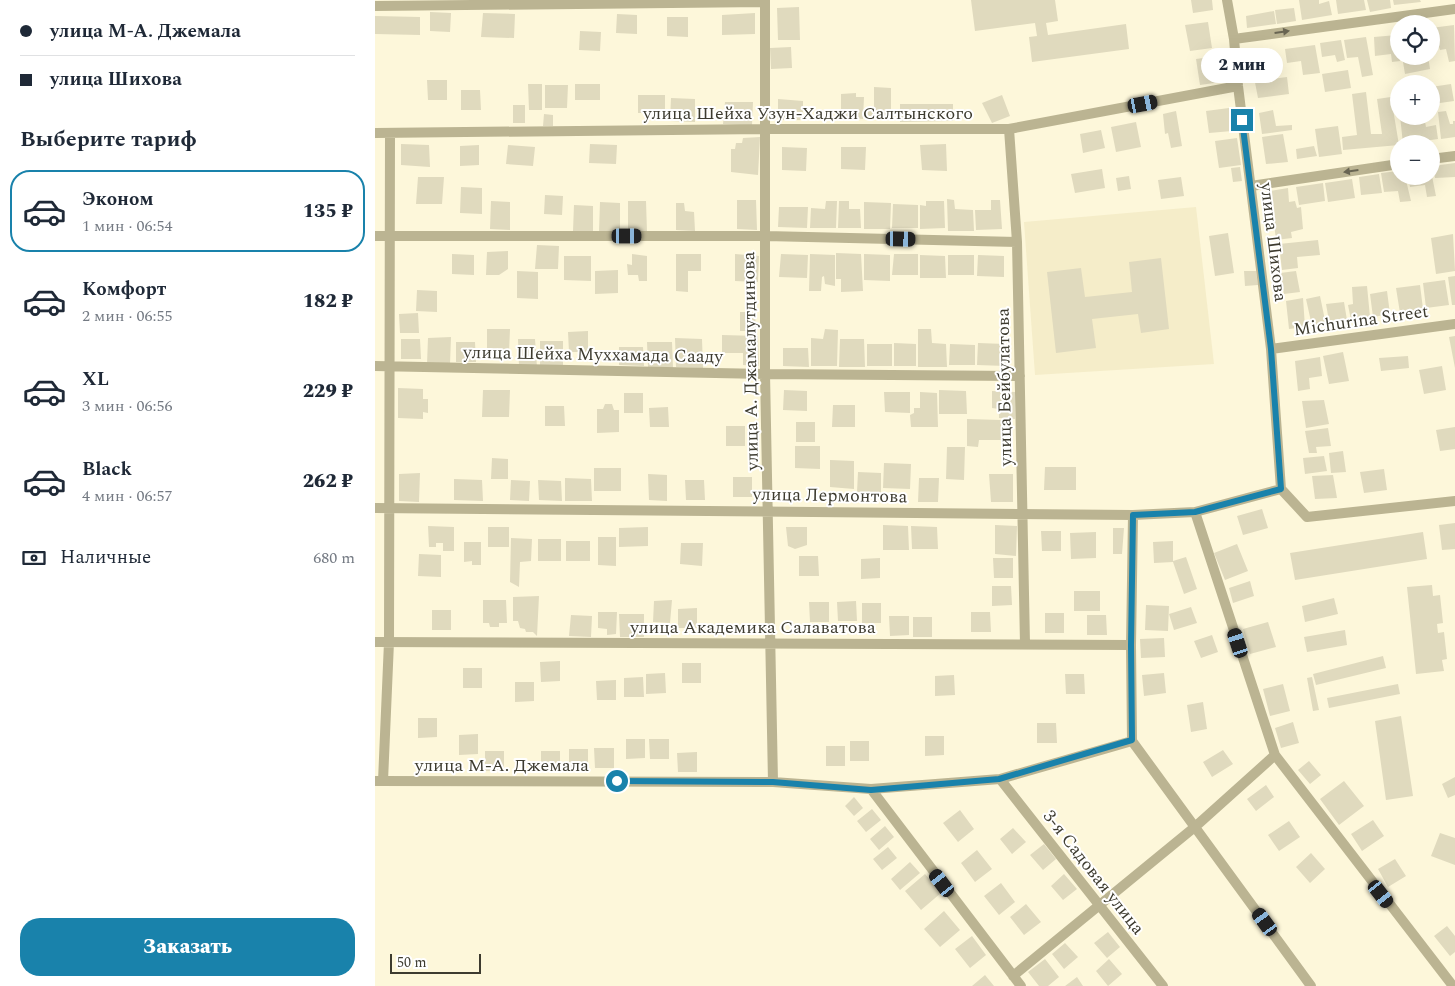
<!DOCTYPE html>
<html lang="ru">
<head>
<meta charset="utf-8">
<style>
	body { margin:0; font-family:Spectral,serif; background:#f2f2f3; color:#1f2937; height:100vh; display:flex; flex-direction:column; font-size:19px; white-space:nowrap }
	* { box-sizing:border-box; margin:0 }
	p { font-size:16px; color:#747a83 }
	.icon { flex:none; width:28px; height:28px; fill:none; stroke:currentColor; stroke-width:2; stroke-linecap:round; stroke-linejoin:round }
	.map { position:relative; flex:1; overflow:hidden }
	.side { display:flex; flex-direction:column; background:#fff; width:375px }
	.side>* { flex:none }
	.top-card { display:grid; align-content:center; height:110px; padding:0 20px; background:#fff }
	.buttons { position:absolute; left:1015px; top:15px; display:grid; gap:10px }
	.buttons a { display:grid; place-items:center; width:50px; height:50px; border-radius:50%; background:#fff; box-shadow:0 5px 20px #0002; font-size:25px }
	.scale { position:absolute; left:15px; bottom:12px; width:91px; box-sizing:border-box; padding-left:5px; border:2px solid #3d3b2f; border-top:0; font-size:14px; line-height:18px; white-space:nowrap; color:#3d3b2f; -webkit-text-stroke:4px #fff; paint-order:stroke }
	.end { position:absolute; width:22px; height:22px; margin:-11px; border:6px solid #1982ab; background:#fff; box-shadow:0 0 0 2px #fff }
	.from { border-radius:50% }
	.bubble { position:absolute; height:35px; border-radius:18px; background:#fff; box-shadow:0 5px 20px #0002; font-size:16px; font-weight:800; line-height:35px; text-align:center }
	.car { position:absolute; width:15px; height:30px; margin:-15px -8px; border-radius:6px; box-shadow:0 0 4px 1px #0007; background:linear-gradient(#222 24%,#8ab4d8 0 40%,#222 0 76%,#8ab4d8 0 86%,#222 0) }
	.top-card b { display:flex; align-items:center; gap:18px; height:48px; font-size:19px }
	.top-card b+b { border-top:1px solid #e0e1e3 }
	.top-card i { width:12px; height:12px; background:#1f2937 }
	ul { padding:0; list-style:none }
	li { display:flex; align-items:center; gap:15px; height:82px; margin:0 10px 8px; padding:0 10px; border:2px solid transparent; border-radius:20px }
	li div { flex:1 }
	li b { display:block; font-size:19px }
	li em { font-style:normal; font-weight:800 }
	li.on { border-color:#1982ab }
	li>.icon { width:45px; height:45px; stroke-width:1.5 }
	h2 { padding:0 20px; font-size:22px; line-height:60px }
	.pay { display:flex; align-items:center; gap:12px; height:55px; padding:0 20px; font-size:19px }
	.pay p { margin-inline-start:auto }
	.primary-button { display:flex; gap:10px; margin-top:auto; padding:10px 20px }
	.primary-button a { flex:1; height:58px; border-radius:20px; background:#1982ab; color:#fff; font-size:20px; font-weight:800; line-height:58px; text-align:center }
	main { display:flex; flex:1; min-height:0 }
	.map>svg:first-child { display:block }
	.built { fill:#f5edc9 }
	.building { fill:#e0dabe }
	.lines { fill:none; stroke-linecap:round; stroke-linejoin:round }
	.minor { stroke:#bbb492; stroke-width:10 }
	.oneway { fill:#696552 }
	.route { stroke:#1982ab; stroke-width:6 }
	.labels { text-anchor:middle; stroke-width:4; stroke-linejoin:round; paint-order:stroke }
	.street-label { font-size:18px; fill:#3d3b2f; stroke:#fff }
</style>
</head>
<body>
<main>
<section class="side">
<div class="top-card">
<b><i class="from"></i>улица М-А. Джемала</b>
<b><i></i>улица Шихова</b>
</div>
<h2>Выберите тариф</h2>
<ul>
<li class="on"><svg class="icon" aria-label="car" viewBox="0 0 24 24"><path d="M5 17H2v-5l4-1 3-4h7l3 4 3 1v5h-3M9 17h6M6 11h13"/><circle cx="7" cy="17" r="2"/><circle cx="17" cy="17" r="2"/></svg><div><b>Эконом</b><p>1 мин · 06:54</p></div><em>135 ₽</em></li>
<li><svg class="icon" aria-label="car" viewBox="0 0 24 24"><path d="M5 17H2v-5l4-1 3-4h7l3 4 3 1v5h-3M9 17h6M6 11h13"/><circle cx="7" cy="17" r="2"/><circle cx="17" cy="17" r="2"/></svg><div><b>Комфорт</b><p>2 мин · 06:55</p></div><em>182 ₽</em></li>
<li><svg class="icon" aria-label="car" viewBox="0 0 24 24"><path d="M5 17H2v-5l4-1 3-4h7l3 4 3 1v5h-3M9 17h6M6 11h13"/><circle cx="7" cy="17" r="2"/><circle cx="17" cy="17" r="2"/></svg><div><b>XL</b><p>3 мин · 06:56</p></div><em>229 ₽</em></li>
<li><svg class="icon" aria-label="car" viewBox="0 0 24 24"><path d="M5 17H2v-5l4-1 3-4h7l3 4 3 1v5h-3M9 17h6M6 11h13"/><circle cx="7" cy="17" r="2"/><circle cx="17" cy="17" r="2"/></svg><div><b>Black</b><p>4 мин · 06:57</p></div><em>262 ₽</em></li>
</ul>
<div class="pay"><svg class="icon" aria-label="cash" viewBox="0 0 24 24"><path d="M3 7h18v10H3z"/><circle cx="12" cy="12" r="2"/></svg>Наличные<p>680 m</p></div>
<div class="primary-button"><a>Заказать</a></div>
</section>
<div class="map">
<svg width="1080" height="986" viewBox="0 0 1080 986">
	<rect width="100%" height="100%" fill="#fdf7da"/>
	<path class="built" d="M821 207 839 364 660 375 649 222Z"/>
	<path class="building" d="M596 0H680L683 21 671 23 673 35 751 24 754 49 657 62 654 37 662 36 660 23 600 31Z
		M816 0H837L838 10 818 13Z
		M924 0H944V4L954 1 957 15 927 20Z
		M961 0H989L991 10 963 14Z
		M992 0H1015L1016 8 995 12Z
		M1018 0H1045L1046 2 1019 5Z
		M424 7 425 40H403L402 8Z
		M919 8 921 21 902 24 900 10Z
		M899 11 901 24 872 28 871 16Z
		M55 12 76 13 75 32 55 31Z
		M108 13 140 14 139 38 106 37Z
		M380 13V34L347 35V15Z
		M242 14 262 15V34L241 33Z
		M0 16 45 17V35L0 34Z
		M292 17H313V37L292 36Z
		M833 22 837 48 815 51 810 25Z
		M1079 25 1080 61 1074 62 1071 49 1065 50 1063 44H1056V28Z
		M205 31 226 32 225 51 204 50Z
		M1022 35 1025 61 1017 62 1016 54 1000 56 999 37Z
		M991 37 998 75 987 77 983 57 972 58 969 40Z
		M966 40 970 60 962 62 960 55 947 57 945 43Z
		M940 45 945 73 928 75 926 61 912 63 910 49Z
		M416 47 417 68 396 69 395 48Z
		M842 56 846 82 825 85 821 59Z
		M1027 56H1053L1055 69 1030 74Z
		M893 65 897 79 912 77 914 94 883 98 877 67Z
		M973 70 976 88 950 92 947 74Z
		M52 80H72V100H53Z
		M153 84H167V110H154Z
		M200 84H225V100H200Z
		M1076 84 1079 101 1058 104 1056 87Z
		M170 85H193L192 108H170Z
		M499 87 516 88V119H492V108L499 107Z
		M86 90H105L106 110H86Z
		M991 92 996 134H1007L1002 99 1016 97 1024 145 968 150 967 137 982 135 977 94Z
		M481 93V97H489L488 119 466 118V94Z
		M263 95H290V113H263Z
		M627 95 635 116 617 123 607 103Z
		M296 98 320 99V122L295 121Z
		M403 99 428 101V120H403Z
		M350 102H378L377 125 348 124Z
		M525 104H578V121L525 122Z
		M138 105H150V123H138Z
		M854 108 857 131 834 133 831 111Z
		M898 110 901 126 917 125V130L887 134 884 113Z
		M801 111 807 146 796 148 793 133 790 134 788 114Z
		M1071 111 1075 124H1078V121H1080V137L1066 139 1063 112Z
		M169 114 178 115V126H168Z
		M1025 116H1049L1051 127 1061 125 1063 139 1028 144Z
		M761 122 766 147 741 152 736 127Z
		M963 126 967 154 944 157 940 129Z
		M726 130 730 148 708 153 705 134Z
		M908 134 913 162 891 164 887 137Z
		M385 137 383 175 356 172V149H360L361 143H367L368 138Z
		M862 138 866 165 844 168 840 141Z
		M26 144 54 145 55 167 26 165Z
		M215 144 242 145 241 164 214 163Z
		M571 144 572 171 547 170 545 145Z
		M104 145V165L85 166V146Z
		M133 145 160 147 158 166 131 164Z
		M939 146 942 156 922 159 921 149Z
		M407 147 432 148 431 171 407 170Z
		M466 147H491L490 170 466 169Z
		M1080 163V177L1060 178 1058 166Z
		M865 167 867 181 858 182 856 168Z
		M727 169 730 188 700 193 696 174Z
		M1024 171V176H1030L1036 201 1025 202 1023 191 1009 192 1006 173Z
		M1004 174 1007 193 986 195 984 177Z
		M754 176 756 189 743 191 741 178Z
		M1033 176H1057L1061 196 1052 197 1050 185 1035 187Z
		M43 177H69L67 204H41Z
		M806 177 809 196 786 199 783 180Z
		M977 179 980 198 953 202 950 183Z
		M948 183 950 201 924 205 921 187Z
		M86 187 107 188V214L85 213Z
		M913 188 914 202 920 201 922 208 926 207 928 229 916 232 917 238 901 240 895 191Z
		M170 195 188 196 187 215 169 214Z
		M572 199 579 200 580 209 598 210 599 231H573Z
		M362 200H381L382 230 362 229Z
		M616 200H625L627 229 601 230 600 210H616Z
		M116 201 135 202V230L115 229Z
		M253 201H271L272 232 253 231Z
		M451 201H462L461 228H435L436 208 450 209Z
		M464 201H474V209H485L486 228H463Z
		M551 201H569L570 228 545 229V205L551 206Z
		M225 202 245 203V232H224Z
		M489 202 516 203 515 229H489Z
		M301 203H309L310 211 319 212 320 231 301 230Z
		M518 204 543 205V228H517Z
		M199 205 218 206V231H198Z
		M404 207H433L432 228 403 227Z
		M853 233 859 273 840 276 834 236Z
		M1078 234 1080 271 1061 274 1056 238Z
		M943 240 945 255 922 257 923 268 907 270 904 244Z
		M162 245 184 246 183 269H160Z
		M133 251V269L124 275H111L112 252Z
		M461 253 486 254 488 291 466 292V279H461Z
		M77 254 99 255V275L77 274Z
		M257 254 272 256V281H264L263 275H253L252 264 257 265Z
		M301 254H326V271H313V292L301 291Z
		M360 254 384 256 383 282 360 281Z
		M406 254 433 255 432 278 404 277Z
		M435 254 460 255V286L450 284 449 276 447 277 446 291H434Z
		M489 254 515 255V281L489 280Z
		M519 254H543V275H517Z
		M545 255 570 256 571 278H545Z
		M573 255H599V275H573Z
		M603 255 629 256V277L602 276Z
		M189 256H216V281L189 280Z
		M786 258 794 329 766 333 763 314 717 319 721 348 681 353 672 272 706 268 710 297 757 292 754 262Z
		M243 270V293L220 294V271Z
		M142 271 163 272V299L142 298Z
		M869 271H881L883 285 870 286Z
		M921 271 925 292 909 294 905 273Z
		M1080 276V305H1077L1073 277Z
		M1070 280 1074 305 1051 308 1048 283Z
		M1045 285 1048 309 1025 313 1021 288Z
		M992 286 995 317 976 320 973 305 978 304 977 287Z
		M42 290 62 291V312L41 311Z
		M1012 291 1015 314 998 317 995 294Z
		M945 296 951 325 937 326 931 299Z
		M928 298 930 327 914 329 911 301Z
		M969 302 972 320 954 321 951 304Z
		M365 312H380L381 331H365Z
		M43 313 44 333H25L24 314Z
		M112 329H135L134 353 112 351Z
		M450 329 463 330 462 366H436V338L448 339Z
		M543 329H556L557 343 571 344 572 367H543Z
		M213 331V352H194L193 332Z
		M347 335 383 336 384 366 368 365V353H347Z
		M1080 336V368L1074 337Z
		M76 337 75 364H52L53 338Z
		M300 338 327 339 328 368 301 367Z
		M26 339H45L46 359H26Z
		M143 339H160L162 367 144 366Z
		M465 339H489L490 367H464Z
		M165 341H188V366L165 365Z
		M81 342H100L101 362H81Z
		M272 342H297L298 368 273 367Z
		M519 343 541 344V366H519Z
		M603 343 630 344 631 366 602 365Z
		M492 344H517V366H492Z
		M575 344 600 345V365H574Z
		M244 347H268L269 366 244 365Z
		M408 348H433L434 367 408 366Z
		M968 352 974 381 954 384 948 356Z
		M1033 356 1034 368 1006 371 1004 358Z
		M945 357 947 376 934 378 935 389 923 391 920 361Z
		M1067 366 1071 390 1049 394 1044 370Z
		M23 388 48 389V399H53V413L48 412V419L23 418Z
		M108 390H135L134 417H107Z
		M409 390 432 391V411L408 410Z
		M564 390 591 391 592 414H564Z
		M617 391 640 392V419L624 418V409L617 408Z
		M509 392H535V413L510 412Z
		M545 392 562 393 563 427H536L535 415 539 413V408H545Z
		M249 393H268V413H249Z
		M949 400 954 424 931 428 927 401Z
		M230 404H237L239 410H244V432L222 433V409H228Z
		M458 405H480V427H457Z
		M170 406H189L190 426H170Z
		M293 407 294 427H275L274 408Z
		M592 419 626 420V440H604L603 447 592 446Z
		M421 422H440V442H421Z
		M351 426H370V446H351Z
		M1080 427V449L1065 451 1061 430Z
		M953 428 956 446 941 447 942 453H934L930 431Z
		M420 446H445V469L420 468Z
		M572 447H590L589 480 571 479Z
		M968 451 971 472 956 473 954 453Z
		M949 456 952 471 930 474 928 458Z
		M117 458 133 459V479H116Z
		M455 460 479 461V489L455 487Z
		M509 463 536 464 535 489 508 488Z
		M670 467H701V490H669Z
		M219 468H246V491H219Z
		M1009 469 1012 490 989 493 985 472Z
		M483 472 506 473V494L482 492Z
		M45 473 44 502 24 501V474Z
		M273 474 292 475V501L274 500Z
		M614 474H638V502H616Z
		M958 475 962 498 940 499 937 476Z
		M358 477H377V497H358Z
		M190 478 216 479 217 501H190Z
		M544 478H564L563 502H543Z
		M79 479 107 480 108 501 79 500Z
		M136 480 155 481 154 501 135 500Z
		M163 480 186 481 187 501 164 500Z
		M310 480H329L330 500H311Z
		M887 509 893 528 868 535 862 516Z
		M1080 523V549L1067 550 1064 525Z
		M508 525 533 526 534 550H508Z
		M620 525 642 526 641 556 620 554Z
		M53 526 79 527V551H68V543H61V547H54Z
		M536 526 562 527 563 549H537Z
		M113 527H134V547H113Z
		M273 527V546L244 547V528Z
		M411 527H432V545L420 549 413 546Z
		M738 528H749L747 554H738Z
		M666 531H686V551H667Z
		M721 532V558L696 559 695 533Z
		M1048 532 1052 559 920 580 915 553Z
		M223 537H241V566L223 565Z
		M136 538 157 539 156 561 145 562 144 587 135 582Z
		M163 539H186V561H163Z
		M191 541H215V561H191Z
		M798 541V561L811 557 822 589 809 594 798 562 779 563 778 542Z
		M89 542H106V565H97V561L89 562Z
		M306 543H328L327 566 305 564Z
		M862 544 873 571 850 580 839 553Z
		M44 554 66 555V577L43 576Z
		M424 556H443L444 576H424Z
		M505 558V578L486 579V559Z
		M618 558H638V578H619Z
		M875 581 879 596 858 603 854 588Z
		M1057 585 1058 596 1065 595 1068 623 1062 624 1063 633 1069 632 1072 659 1067 660 1069 671 1041 674 1032 587Z
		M617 586H636L637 605 617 606Z
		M699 591H725V611H699Z
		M164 596 162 636 158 632H151L150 629 145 628 143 621H138V597Z
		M959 598 963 614 930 622 927 606Z
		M108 600H131L132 623H124V627H115L114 623H108Z
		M297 600 295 623 278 622 279 601Z
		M481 601 482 621H463L462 602Z
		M434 602H454V622H435Z
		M487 603H506V623H487Z
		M771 605 794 606 793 631 770 630Z
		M816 607 822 623 799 630 794 614Z
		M322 608V628H303V609Z
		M57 610H76V630H57Z
		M223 612H242L241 634 232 635V629L223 628Z
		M596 612H615L616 632H596Z
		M670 613H689V633H670Z
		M244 614H269V637H245Z
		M196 615 217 616 216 637 194 636Z
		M712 615H731L732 635H712Z
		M514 616H534V635L515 636Z
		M538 617H557V637H538Z
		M893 622 901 647 875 654 868 629Z
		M970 630 972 645 932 652 929 637Z
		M837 635 843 652 826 658 819 641Z
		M789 638 790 657 766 658 765 639Z
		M1008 656 1011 668 941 685 938 674Z
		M185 661V681L166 682 165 662Z
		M307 663H326V683H307Z
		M88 668H107V688H88Z
		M290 673 291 693 271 694V674Z
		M789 673 791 693 769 696 767 675Z
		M690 674H709L710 694H691Z
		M579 675 580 695 560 696V676Z
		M268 677 269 697H249V678Z
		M937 677 944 710 938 711 932 678Z
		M241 680V700H222L221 681Z
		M140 682H159V701L140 702Z
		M908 684 915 711 895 716 888 689Z
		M1023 684 1025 694 954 708 952 698Z
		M828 702 832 729 816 732 812 705Z
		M1026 716 1038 796 1011 800 1000 721Z
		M43 718H62V737L43 738Z
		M918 722 924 743 906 748 900 728Z
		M662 723H681L682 743H662Z
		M103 734V754L84 755V735Z
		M550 736H569V755L550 756Z
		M251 739H270V758L251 759Z
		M274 739H294V759H275Z
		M475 741H494V761H475Z
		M451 746H470V766H451Z
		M219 748H239V768H220Z
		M194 749H213V769H194Z
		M848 750 858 764 837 777 828 762Z
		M110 751H129V771H110Z
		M166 751H185V770L166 771Z
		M322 752V772H303L302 753Z
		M934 761 946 775 935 784 923 770Z
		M1080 777V795L1073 798 1067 784Z
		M969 781 989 806 964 825 945 799Z
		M891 785 899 797 881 811 872 799Z
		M479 797 488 808 479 816 470 806Z
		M497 809 506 820 491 832 482 821Z
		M585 810 599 829 583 842 568 823Z
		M998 820 1009 836 987 851 976 834Z
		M914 821 925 837 904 851 893 835Z
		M510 826 519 837 504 850 495 839Z
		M638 828 651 842 637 854 625 839Z
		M1065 833 1080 838V865L1056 856Z
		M669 844 681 859 668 870 655 855Z
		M513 847 522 858 507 870 498 859Z
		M602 850 617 869 600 882 586 863Z
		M936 853 950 869 935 883 921 867Z
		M1020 859 1031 876 1013 887 1003 869Z
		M535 862 545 873 525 890 516 879Z
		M550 874 566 893 546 910 530 891Z
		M689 874 702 889 688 900 676 886Z
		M626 883 640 902 624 915 609 896Z
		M651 904 666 922 649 935 635 917Z
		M569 911 585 930 565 947 549 929Z
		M1072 926 1080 936V952L1075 956 1059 936Z
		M733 932 745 947 732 958 719 943Z
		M597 936 611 955 595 968 580 949Z
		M690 943 703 957 689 969 677 954Z
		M670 959 684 977 673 986H664L653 972Z
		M734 959 747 974 733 986 721 971Z
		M610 975 619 986H597Z
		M702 977 708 986H690Z"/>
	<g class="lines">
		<path class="minor" d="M390 0V374L398 782
			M852 0 859 39 863 86 896 349 906 489
			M0 6 390 2
			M859 39 1080 9
			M634 129 642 242 650 644
			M0 133 389 129H634L863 86
			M1056 159 1080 156
			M876 186 1024 164
			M0 236H391L642 242
			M896 349 1080 324
			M0 366 390 374 645 376
			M906 489 932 517 1080 501
			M0 508 758 515 820 512 906 489
			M820 512 900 755 1078 986
			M758 515 756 645 757 741 936 986
			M0 642 756 645
			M625 779 788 986
			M0 781 398 782 496 789 625 779 757 741
			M8 781 14 642 15 133
			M496 789 646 986
			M638 976 821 826 900 755"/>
	</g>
	<defs><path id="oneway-solid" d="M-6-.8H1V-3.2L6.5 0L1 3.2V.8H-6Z" transform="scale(1.25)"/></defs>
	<g class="oneway">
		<use href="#oneway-solid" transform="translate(907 32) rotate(-8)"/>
		<use href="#oneway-solid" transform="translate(976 171) rotate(172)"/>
	</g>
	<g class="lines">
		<path class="route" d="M242 781 398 782 496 790 624 779 757 740 756 645 758 515 820 512 906 489 896 349 867 120"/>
	</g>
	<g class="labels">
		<g class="street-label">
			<text x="433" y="119">улица Шейха Узун-Хаджи Салтынского</text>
			<text transform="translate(899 242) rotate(83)" y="6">улица Шихова</text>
			<text transform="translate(986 320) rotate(-8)" y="6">Michurina Street</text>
			<text transform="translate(218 354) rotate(1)" y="6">улица Шейха Муххамада Сааду</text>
			<text transform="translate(375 361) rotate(-91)" y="6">улица А. Джамалутдинова</text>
			<text transform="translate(629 387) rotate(-91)" y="6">улица Бейбулатова</text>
			<text transform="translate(455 495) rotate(1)" y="6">улица Лермонтова</text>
			<text x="378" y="633">улица Академика Салаватова</text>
			<text x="127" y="771">улица М-А. Джемала</text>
			<text transform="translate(719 872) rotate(52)" y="6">3-я Садовая улица</text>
		</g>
	</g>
</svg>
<div class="buttons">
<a><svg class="icon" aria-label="locate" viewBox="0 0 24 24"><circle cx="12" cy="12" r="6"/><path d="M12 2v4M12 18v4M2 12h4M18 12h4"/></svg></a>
<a>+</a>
<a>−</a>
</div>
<div class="scale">50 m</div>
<i class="end from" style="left:242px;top:781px"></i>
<i class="end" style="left:867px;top:120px"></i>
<div class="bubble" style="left:826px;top:48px;width:82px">2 мин</div>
<i class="car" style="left:768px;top:104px;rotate:79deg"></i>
<i class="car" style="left:252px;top:236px;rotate:90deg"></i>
<i class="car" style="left:526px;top:239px;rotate:91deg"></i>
<i class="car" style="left:863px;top:643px;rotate:342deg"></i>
<i class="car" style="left:567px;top:883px;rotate:323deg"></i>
<i class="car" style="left:1006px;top:894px;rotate:142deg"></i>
<i class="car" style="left:890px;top:922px;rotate:324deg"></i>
</div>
</main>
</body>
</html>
